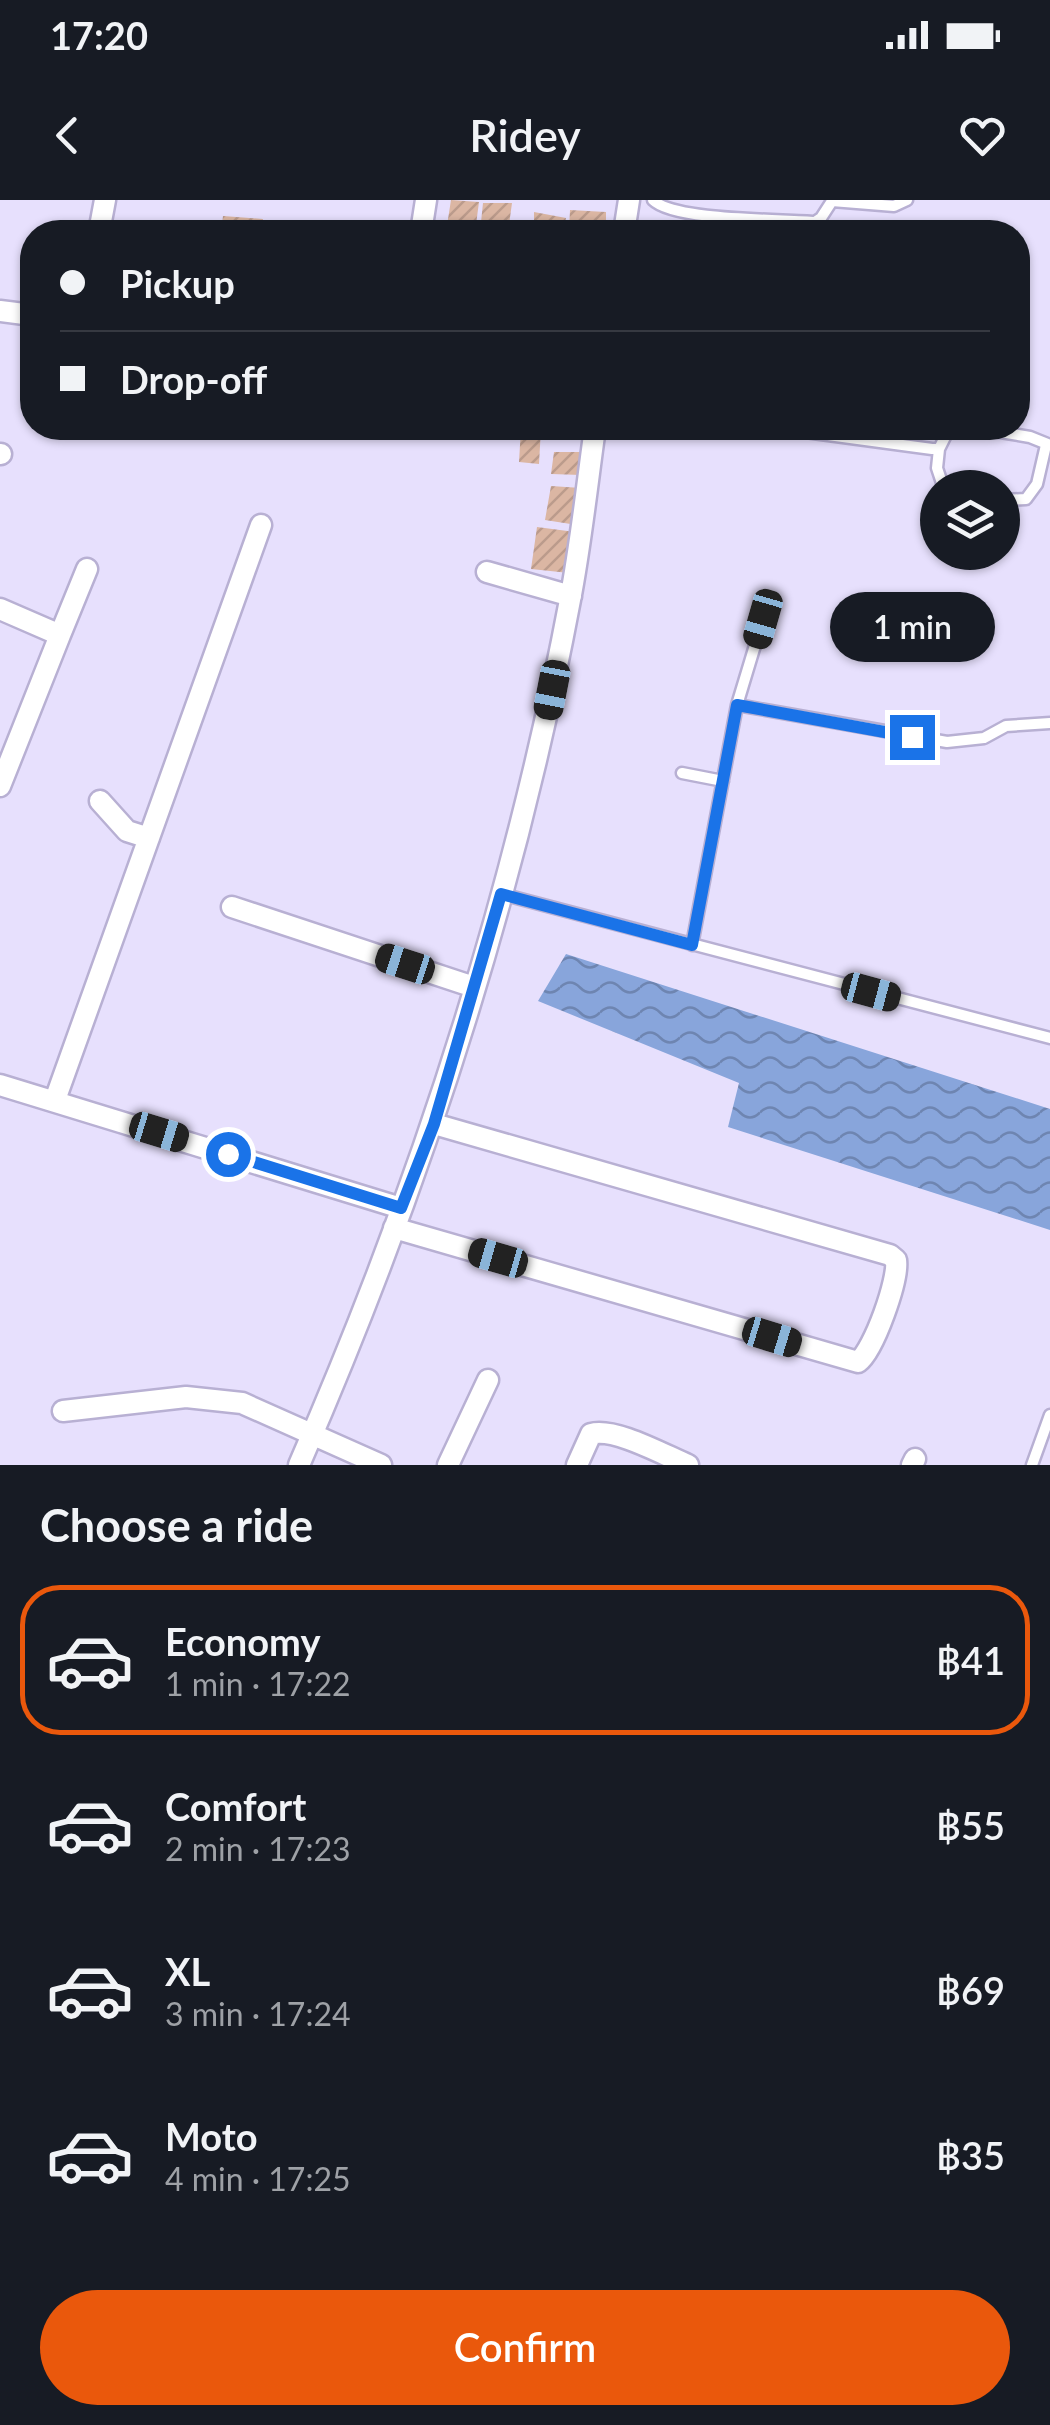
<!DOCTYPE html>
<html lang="en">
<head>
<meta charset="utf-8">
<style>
	body { margin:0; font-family:Lato,sans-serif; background:#20242c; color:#f1f3f6; height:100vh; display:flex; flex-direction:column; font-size:38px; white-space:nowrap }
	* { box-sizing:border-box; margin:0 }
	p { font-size:32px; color:#9ea1a6 }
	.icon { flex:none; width:55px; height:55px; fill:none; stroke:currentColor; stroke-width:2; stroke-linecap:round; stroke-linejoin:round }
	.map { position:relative; height:1265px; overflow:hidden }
	.drawer { display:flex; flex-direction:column; background:#171b24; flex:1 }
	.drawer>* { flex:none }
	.guide { position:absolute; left:20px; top:20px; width:1010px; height:220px; border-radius:40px; box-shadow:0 2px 8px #0004; display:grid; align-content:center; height:220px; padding:0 40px; background:#171b24 }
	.buttons { position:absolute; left:920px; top:270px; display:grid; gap:20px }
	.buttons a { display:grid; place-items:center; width:100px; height:100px; border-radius:50%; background:#171b24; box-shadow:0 2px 8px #0004; font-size:50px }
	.end { position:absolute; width:45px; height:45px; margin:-22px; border:12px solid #1a73e8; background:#fff; box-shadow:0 0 0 5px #fff }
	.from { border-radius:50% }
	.bubble { position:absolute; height:70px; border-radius:35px; background:#171b24; box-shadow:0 2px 8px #0004; font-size:32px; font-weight:600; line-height:70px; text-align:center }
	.car { position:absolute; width:30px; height:60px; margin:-30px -15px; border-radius:12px; box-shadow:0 0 8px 2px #0007; background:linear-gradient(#222 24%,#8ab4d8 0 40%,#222 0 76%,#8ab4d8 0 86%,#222 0) }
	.guide b { display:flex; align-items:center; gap:35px; height:95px; font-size:38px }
	.guide b+b { border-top:2px solid #363941 }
	.guide i { width:25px; height:25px; background:#f1f3f6 }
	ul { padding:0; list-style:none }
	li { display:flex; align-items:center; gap:30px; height:150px; margin:0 20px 15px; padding:0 20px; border:5px solid transparent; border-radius:40px }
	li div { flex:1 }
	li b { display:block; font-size:38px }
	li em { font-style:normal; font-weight:600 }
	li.current { border-color:#ea580c }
	li>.icon { width:90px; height:90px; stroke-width:1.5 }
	h2 { padding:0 40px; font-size:45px; line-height:120px }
	.primary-button { display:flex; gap:20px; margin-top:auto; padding:20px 40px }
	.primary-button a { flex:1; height:115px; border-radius:60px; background:#ea580c; color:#fff; font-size:40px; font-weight:600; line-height:115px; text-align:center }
	.status { display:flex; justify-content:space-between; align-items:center; height:70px; padding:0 50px; background:#171b24; direction:ltr }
	.status svg { height:28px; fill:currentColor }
	header { display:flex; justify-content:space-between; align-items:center; height:130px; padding:0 40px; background:#171b24; font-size:45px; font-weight:600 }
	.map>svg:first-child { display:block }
	.water { fill:url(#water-waves) }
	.building { fill:url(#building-hatch) }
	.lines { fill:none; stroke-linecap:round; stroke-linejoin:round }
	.lane-casing { stroke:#b8b0d3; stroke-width:15 }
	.street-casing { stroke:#b8b0d3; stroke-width:25 }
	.lane { stroke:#fff; stroke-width:10 }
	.street { stroke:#fff; stroke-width:20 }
	.route { stroke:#1a73e8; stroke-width:12 }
</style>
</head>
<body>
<div class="status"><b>17:20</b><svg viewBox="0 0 49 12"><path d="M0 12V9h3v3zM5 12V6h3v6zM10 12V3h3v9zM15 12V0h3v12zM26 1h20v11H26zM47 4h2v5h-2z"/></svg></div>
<header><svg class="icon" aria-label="back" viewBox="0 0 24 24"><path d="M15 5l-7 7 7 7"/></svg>Ridey<svg class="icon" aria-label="heart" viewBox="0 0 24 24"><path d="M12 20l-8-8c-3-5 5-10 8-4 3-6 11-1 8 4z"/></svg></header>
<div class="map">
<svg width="1050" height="1265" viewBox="0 0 1050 1265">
	<defs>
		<pattern id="water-waves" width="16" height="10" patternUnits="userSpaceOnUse" patternTransform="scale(2.5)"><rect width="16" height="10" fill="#88a5db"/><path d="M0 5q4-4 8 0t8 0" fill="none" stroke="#6e85b1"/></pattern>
		<pattern id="building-hatch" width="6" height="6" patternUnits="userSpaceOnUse" patternTransform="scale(2.5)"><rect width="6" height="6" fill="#dbb6a3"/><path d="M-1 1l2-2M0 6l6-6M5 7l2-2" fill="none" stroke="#bb9b8c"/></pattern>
	</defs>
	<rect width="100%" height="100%" fill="#e7e0fd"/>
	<path class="water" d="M566 754 1050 909V1030L728 927 739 883 538 801Z"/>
	<path class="building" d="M451 0 479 2 475 32H446Z
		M483 3H512L508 32H480Z
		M570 10 606 12V32H569Z
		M534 12 566 18 563 32H534Z
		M223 16 263 19 261 32H221Z
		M521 228H541L539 264 519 262Z
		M554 252H581V275L551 274Z
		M551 286 581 288 577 325 545 320Z
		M537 327 575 332 569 373 531 369Z"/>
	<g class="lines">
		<g class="lane-casing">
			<path id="lane" d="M653 0C674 21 781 19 815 22L821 18 832 1 894 6 907 0
				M776 228 932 249H939L947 233 961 228
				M976 228 1030 237 1050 245
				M939 249 937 268 943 286 947 288
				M1002 300 1026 299 1037 284 1046 245
				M737 505 947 542 984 538 1006 526 1050 523
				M682 573 723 581
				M501 694 1050 838
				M692 745 737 505 763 419
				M1032 1265 1050 1215"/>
		</g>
		<g class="street-casing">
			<path id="street" d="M99 32 105 0
				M421 32 426 0
				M624 32 629 0
				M0 111 32 115
				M0 254H1
				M487 372 571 396
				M0 409 60 435 0 586
				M60 435 87 369
				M100 601 127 631 149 638
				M232 707 474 787
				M0 885 401 1008
				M55 900 261 325
				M394 1028 858 1162C874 1150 899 1079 896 1060L890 1055 434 924
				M63 1211 186 1197 242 1203 381 1265
				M299 1265C420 988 514 697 570 400 581 343 587 285 595 228
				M448 1265 488 1180
				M577 1265 591 1234C614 1227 664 1255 688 1265
				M912 1265 915 1259"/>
		</g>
		<use href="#lane" class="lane"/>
		<use href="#street" class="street"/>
	</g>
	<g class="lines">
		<path class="route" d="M228 954 401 1008 434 924 501 694 692 745 737 505 912 537"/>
	</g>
</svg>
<div class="buttons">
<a><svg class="icon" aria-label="layers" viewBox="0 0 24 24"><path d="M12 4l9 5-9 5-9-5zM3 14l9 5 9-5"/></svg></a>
</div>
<i class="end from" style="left:228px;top:954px"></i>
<i class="end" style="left:912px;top:537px"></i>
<div class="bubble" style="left:830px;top:392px;width:165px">1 min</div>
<i class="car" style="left:763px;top:419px;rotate:196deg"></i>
<i class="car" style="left:552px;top:490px;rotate:191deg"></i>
<i class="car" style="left:405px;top:764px;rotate:288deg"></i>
<i class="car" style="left:871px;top:792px;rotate:105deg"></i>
<i class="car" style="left:159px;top:932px;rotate:107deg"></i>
<i class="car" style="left:498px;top:1058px;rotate:286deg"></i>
<i class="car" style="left:772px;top:1137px;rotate:107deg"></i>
<div class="guide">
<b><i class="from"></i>Pickup</b>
<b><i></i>Drop-off</b>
</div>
</div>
<section class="drawer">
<h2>Choose a ride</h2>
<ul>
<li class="current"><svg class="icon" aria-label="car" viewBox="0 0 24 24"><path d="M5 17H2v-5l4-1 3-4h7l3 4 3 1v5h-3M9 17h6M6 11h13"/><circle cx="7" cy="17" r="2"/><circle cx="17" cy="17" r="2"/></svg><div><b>Economy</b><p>1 min · 17:22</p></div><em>฿41</em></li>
<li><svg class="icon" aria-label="car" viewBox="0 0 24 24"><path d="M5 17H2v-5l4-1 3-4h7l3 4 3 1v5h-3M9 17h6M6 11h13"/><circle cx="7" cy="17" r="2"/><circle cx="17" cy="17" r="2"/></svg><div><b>Comfort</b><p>2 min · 17:23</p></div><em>฿55</em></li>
<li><svg class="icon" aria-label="car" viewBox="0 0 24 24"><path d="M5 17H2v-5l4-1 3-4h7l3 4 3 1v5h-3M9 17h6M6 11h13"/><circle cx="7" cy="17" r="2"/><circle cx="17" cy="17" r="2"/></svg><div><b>XL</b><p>3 min · 17:24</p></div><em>฿69</em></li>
<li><svg class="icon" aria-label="car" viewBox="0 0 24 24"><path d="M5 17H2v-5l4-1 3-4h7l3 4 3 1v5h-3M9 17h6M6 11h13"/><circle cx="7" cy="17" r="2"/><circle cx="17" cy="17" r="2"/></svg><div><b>Moto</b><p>4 min · 17:25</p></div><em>฿35</em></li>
</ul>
<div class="primary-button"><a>Confirm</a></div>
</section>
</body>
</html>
